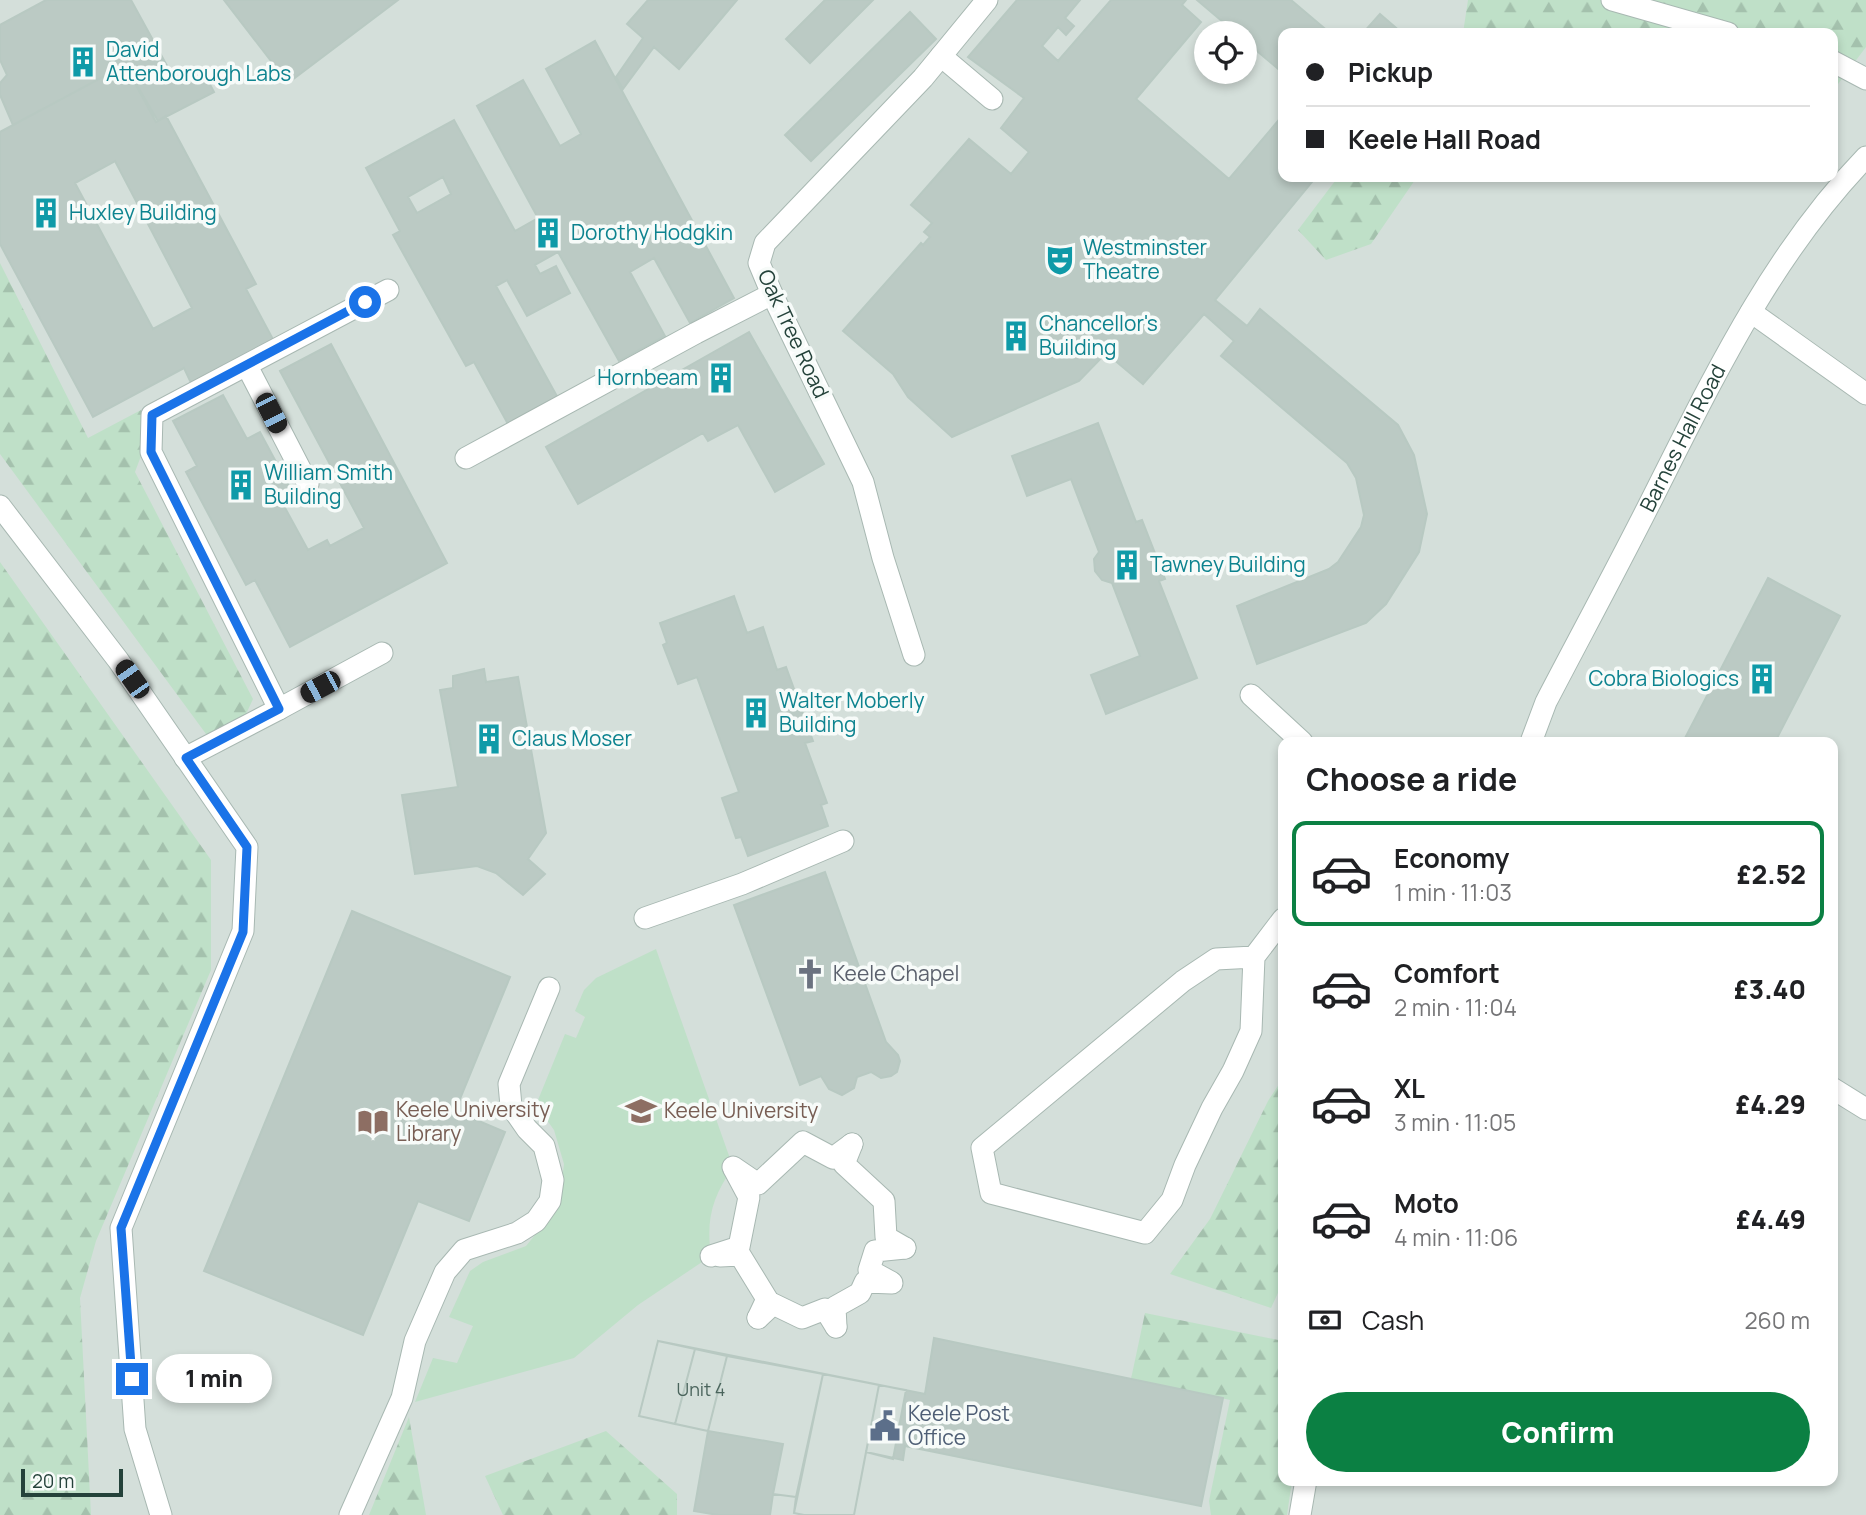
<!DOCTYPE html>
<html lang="en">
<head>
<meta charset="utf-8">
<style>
	body { margin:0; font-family:Manrope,sans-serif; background:#f6f6f6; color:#202124; height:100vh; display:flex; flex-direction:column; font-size:26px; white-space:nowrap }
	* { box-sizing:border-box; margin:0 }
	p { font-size:23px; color:#757577 }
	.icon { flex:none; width:38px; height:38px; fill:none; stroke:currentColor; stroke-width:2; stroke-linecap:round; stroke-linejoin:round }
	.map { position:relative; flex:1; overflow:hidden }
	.panel { position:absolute; left:1278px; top:737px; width:560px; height:749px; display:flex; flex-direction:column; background:#fff; border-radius:14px; box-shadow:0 4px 10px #0003 }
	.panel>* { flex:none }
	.top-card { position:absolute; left:1278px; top:28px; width:560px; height:154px; border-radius:14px; box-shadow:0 4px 10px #0003; display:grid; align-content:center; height:154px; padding:0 28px; background:#fff }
	.controls { position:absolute; left:1194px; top:21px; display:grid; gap:14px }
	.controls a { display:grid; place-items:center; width:63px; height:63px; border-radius:50%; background:#fff; box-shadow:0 4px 10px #0003; font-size:35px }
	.scale { position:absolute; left:21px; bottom:18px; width:102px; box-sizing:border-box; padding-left:7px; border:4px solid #24423a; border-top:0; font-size:19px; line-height:24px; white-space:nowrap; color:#24423a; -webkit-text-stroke:5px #f7fbf9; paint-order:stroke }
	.end { position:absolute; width:32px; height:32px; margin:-16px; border:9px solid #1a73e8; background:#fff; box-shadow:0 0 0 4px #fff }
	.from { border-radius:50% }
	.bubble { position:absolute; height:49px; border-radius:24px; background:#fff; box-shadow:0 4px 10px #0003; font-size:23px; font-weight:800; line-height:49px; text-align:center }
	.car { position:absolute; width:21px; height:42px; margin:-21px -10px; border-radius:9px; box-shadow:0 0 5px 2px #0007; background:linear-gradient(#222 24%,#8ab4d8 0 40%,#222 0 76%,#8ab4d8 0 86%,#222 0) }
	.top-card b { display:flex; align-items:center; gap:24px; height:66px; font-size:26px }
	.top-card b+b { border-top:2px solid #e0e0e0 }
	.top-card i { width:18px; height:18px; background:#202124 }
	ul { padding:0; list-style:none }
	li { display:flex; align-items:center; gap:21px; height:105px; margin:0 14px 10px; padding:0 14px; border:4px solid transparent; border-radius:14px }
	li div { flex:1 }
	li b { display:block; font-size:26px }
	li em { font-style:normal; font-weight:800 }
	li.current { border-color:#0b8043 }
	li>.icon { width:63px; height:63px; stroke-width:1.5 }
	h2 { padding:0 28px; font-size:32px; line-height:84px }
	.pay { display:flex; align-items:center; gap:18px; height:77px; padding:0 28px; font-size:26px }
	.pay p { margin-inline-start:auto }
	.button { display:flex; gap:14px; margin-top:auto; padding:14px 28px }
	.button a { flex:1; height:80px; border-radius:42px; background:#0b8043; color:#fff; font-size:28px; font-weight:800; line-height:80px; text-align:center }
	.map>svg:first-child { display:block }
	.built { fill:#d4dfda; fill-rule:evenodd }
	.green { fill:#bfe0c8 }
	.forest { fill:url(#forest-firs) }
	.building { fill:#bbcac4; stroke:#b8c9c2; stroke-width:2; fill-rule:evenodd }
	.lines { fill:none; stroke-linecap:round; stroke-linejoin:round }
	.minor-casing { stroke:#a8b8b2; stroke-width:23 }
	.minor { stroke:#fff; stroke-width:21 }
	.route { stroke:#1a73e8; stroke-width:9 }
	.labels { text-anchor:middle; stroke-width:7; stroke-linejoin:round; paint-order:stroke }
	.number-label { font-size:18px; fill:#4a645c }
	.culture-label { font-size:21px; fill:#0d838f; stroke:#f7fbf9; text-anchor:start }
	.street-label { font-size:21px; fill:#24423a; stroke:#f7fbf9 }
	.worship-label { font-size:21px; fill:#5b616d; stroke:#f7fbf9; text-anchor:start }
	.education-label { font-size:21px; fill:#785e54; stroke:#f7fbf9; text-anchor:start }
	.service-label { font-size:21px; fill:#4e5e75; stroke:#f7fbf9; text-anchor:start }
</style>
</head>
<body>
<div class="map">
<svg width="1866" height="1515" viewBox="0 0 1866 1515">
	<defs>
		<pattern id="forest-firs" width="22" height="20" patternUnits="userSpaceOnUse" patternTransform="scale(1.75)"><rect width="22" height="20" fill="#bfe0c8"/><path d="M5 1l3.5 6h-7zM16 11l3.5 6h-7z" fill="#a4c1ad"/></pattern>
	</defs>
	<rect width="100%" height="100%" fill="#e6efeb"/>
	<path class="built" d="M0 0H1866V1515H0ZM1206 33H1244V72H1206ZM1283 33H1832V177H1283ZM1283 742H1832V1480H1283Z"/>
	<path class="green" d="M656 949 733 1167C712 1198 706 1219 711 1256L638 1305 574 1358 415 1402 433 1358 457 1363 473 1326 449 1317 470 1271 483 1262 526 1246 548 1219 561 1188 564 1164 554 1130 544 1116 538 1100 565 1034 576 1038 585 1017 575 1011 584 990 596 978Z"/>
	<path class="forest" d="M1468 0H1866V47L1832 92V33H1600L1592 28 1518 31 1516 33H1463Z
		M1338 177H1417L1371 244 1326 260 1298 230Z
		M0 263 88 438 141 410 151 429 135 472 253 699 241 725 209 738 0 454Z
		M0 562 211 860V970L96 1241 80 1298 91 1515H0Z
		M1283 1078V1282L1271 1308 1170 1274 1210 1219 1268 1101Z
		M1145 1313 1283 1341V1480L1292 1481 1287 1515H1211L1209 1501 1230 1400 1131 1379Z
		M409 1417 426 1515H369Z
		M606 1431 677 1494V1515H503L485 1476Z"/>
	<path class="building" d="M46 0H131L177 84 204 73 214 92 158 121 125 65 13 125 0 95V83L7 75 0 60V25Z
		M224 0H398L288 83Z
		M648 0H737L679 69 654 47 623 89 616 77 643 38 627 24Z
		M825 0H873L810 63 786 39Z
		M1017 0H1080L1065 18 1074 26 1066 35 1058 27 1042 46 1058 61 1111 0H1186L1182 5 1201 22 1136 99 1229 179 1283 115V177H1316L1215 300 1247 326 1260 309 1398 425 1414 455 1427 514 1419 552 1386 604 1366 623 1257 664 1237 606 1329 569 1338 562 1361 527 1364 515 1356 478 1347 463 1221 356 1234 341 1204 314 1143 384 1106 353 1079 381 952 437 908 397 893 374 843 331 921 243 923 245 930 237 924 232 932 223 911 205 969 139 1011 174 1029 152 1001 128 1024 98 968 57Z
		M1197 0H1291L1330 33H1283V73L1244 40V33H1236Z
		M910 12 936 39 811 161 785 135Z
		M1380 14 1402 33H1363Z
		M595 41 734 298 690 323 654 258 630 272 665 336 619 361 558 252 535 265 540 274 556 266 570 293 527 316 507 280 496 286 558 398 509 426 474 362 466 366 393 235 400 231 366 168 454 120 515 231 538 218 477 106 523 80 560 146 581 134 546 69ZM443 177 451 194 417 213 408 197Z
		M125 65 156 122 166 116 256 284 246 289 275 343 193 387 184 368 93 417 0 244V132ZM115 161 192 308 153 329 75 183Z
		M749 332 824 464 775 492 738 425 708 441 703 433 578 504 546 447Z
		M331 344 447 563 290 647 255 580 246 585 186 472 197 466 173 421 223 395 247 439 260 432 296 499 284 506 308 550 327 540 330 546 364 528 280 371Z
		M1098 423 1136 522 1142 520 1165 579 1159 581 1197 678 1106 714 1091 675 1140 656 1112 583 1102 580 1095 571 1094 559 1099 552 1071 479 1027 496 1012 456Z
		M1768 578 1840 616 1775 742H1683Z
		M734 596 747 633 763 627 777 670 786 667 813 741 805 743 827 803 821 805 828 826 748 856 741 837 736 838 722 798 739 792 697 677 678 684 663 645 667 643 660 623Z
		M484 669 486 682 518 677 546 833 528 859 545 874 523 895 496 873 477 866 415 874 402 795 458 787 440 690 453 688V676Z
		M825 872 886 1042 898 1055 900 1061 897 1072 891 1076 881 1078 871 1072 857 1077 854 1088 842 1095 829 1089 821 1076 800 1085 734 905Z
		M352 911 510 977 455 1111 505 1132 469 1221 418 1201 363 1335 204 1271Z
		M934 1338 1223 1398 1201 1506 905 1446 903 1460 866 1452 854 1515H804L794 1513 796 1497 773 1494 770 1515H718L694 1511 708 1431 639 1416 658 1341 925 1394Z
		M658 1341 695 1349 675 1424 639 1416Z
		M695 1349 727 1356 708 1431 675 1424Z
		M727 1356 823 1374 796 1497 773 1494 783 1444 708 1431Z
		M823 1374 879 1385 854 1515H804L794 1513Z
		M879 1385 906 1390 893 1459 866 1452Z"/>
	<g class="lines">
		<g class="minor-casing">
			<g id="minor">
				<path d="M1612 0 1728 33"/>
				<path d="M941 56 992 99"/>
				<path d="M1832 61 1866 79"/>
				<path d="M1751 312 1866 394"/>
				<path d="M247 366 308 484"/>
				<path d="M466 458 696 333 772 294"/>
				<path d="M0 506 118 660 247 847 243 931 121 1228 135 1429 161 1515"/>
				<path d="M382 653 279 709 151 452 152 415 388 290"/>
				<path d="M914 655 883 558 863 482 772 294 759 263 765 243 923 78 987 0"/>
				<path d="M1251 695 1302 742"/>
				<path id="s1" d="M1531 742 1546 702C1583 631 1621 561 1657 489 1716 372 1774 252 1866 157"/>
				<path d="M185 758 279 709"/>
				<path d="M645 918 742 884 843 841"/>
				<path d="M1254 957 1216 959 1183 981 982 1148 991 1193 1145 1233 1172 1200 1185 1165 1212 1108 1233 1071 1251 1031 1254 957 1283 919"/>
				<path d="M1832 1088 1866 1109"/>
				<path d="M852 1144 844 1164 884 1201 886 1237 905 1248"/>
				<path d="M733 1167 758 1184 803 1142 833 1158 852 1144"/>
				<path d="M711 1256 739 1247 749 1197 734 1169"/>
				<path d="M720 1256 740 1255 767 1299 758 1318"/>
				<path d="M891 1282 869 1270 875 1251 905 1248"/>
				<path d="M758 1318 773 1304 802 1318 825 1309 836 1327"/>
				<path d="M836 1327 835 1307 860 1293 865 1282 892 1283"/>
				<path d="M350 1515 402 1398 415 1341 445 1272 464 1250 517 1233 536 1221 550 1201 553 1180 544 1146 527 1129 511 1106 509 1084 549 988"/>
				<path d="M1300 1515 1306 1480"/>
			</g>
		</g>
		<use href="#minor" class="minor"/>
	</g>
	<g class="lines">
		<path class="route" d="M132 1379 121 1228 243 932 247 847 186 758 279 709 151 452 152 415 365 302"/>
	</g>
	<defs>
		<g id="building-bare" transform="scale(2.415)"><path d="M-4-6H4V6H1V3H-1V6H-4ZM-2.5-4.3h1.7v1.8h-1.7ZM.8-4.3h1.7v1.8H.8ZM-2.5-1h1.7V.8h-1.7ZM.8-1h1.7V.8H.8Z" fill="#0f9aa8" stroke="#f7fbf9" stroke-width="2.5" paint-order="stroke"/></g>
		<g id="theatre-bare" transform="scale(2.415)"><path d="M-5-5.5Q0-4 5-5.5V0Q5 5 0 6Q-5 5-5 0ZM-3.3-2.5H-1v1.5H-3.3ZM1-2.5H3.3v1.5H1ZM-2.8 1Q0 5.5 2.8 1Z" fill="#0f9aa8" stroke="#f7fbf9" stroke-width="2.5" paint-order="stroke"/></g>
		<g id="church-bare" transform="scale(2.415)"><path d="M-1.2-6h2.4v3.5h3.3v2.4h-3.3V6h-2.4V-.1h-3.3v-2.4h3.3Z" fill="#6b7280" stroke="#f7fbf9" stroke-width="2.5" paint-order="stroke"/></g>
		<g id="university-bare" transform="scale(2.415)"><path d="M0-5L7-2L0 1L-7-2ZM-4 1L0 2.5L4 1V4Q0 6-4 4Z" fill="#8d6e63" stroke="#f7fbf9" stroke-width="2.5" paint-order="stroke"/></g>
		<g id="library-bare" transform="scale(2.415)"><path d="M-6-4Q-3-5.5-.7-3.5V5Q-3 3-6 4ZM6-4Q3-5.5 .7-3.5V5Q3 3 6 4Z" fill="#8d6e63" stroke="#f7fbf9" stroke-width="2.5" paint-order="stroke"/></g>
		<g id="civic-bare" transform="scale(2.415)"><path d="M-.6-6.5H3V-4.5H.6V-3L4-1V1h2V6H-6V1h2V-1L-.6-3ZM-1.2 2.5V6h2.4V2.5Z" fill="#5c6f8a" stroke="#f7fbf9" stroke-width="2.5" paint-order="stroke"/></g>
	</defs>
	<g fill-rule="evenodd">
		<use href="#building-bare" x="83" y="62"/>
		<use href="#building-bare" x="46" y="213"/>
		<use href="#building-bare" x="548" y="233"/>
		<use href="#theatre-bare" x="1060" y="260"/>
		<use href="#building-bare" x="1016" y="336"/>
		<use href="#building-bare" x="721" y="378"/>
		<use href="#building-bare" x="241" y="485"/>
		<use href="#building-bare" x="1127" y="565"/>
		<use href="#building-bare" x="1762" y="679"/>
		<use href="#building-bare" x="756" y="713"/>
		<use href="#building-bare" x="489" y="739"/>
		<use href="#church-bare" x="810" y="974"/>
		<use href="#university-bare" x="641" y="1111"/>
		<use href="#library-bare" x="373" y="1122"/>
		<use href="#civic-bare" x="885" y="1426"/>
	</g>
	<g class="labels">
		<g class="number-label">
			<text x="701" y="1396">Unit 4</text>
		</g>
		<g class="culture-label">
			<text x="106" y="57">David<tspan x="106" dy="24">Attenborough Labs</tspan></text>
			<text x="69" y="220">Huxley Building</text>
			<text x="571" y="240">Dorothy Hodgkin</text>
			<text x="1083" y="255">Westminster<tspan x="1083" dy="24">Theatre</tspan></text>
			<text x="1039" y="331">Chancellor's<tspan x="1039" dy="24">Building</tspan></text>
			<text x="698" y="385" text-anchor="end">Hornbeam</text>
			<text x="264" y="480">William Smith<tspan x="264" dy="24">Building</tspan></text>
			<text x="1150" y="572">Tawney Building</text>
			<text x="1739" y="686" text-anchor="end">Cobra Biologics</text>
			<text x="779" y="708">Walter Moberly<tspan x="779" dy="24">Building</tspan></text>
			<text x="512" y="746">Claus Moser</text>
		</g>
		<g class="street-label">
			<text transform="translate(793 334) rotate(65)" y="7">Oak Tree Road</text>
			<text dy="7" stroke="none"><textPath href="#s1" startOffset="340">Barnes Hall Road</textPath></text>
		</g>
		<g class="worship-label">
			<text x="833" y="981">Keele Chapel</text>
		</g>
		<g class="education-label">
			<text x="396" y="1117">Keele University<tspan x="396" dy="24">Library</tspan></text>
			<text x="664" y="1118">Keele University</text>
		</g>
		<g class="service-label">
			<text x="908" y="1421">Keele Post<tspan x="908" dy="24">Office</tspan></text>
		</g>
	</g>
</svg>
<div class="controls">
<a><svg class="icon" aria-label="locate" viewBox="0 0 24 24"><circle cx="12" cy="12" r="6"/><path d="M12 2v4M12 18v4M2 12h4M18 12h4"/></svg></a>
</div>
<div class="scale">20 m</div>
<i class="end from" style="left:365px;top:302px"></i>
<i class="end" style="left:132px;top:1379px"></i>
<div class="bubble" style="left:156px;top:1354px;width:116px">1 min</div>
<i class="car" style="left:271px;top:413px;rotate:153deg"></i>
<i class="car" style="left:132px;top:679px;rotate:325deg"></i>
<i class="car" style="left:320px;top:687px;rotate:242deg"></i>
<div class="top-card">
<b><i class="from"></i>Pickup</b>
<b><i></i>Keele Hall Road</b>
</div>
<section class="panel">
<h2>Choose a ride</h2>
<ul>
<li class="current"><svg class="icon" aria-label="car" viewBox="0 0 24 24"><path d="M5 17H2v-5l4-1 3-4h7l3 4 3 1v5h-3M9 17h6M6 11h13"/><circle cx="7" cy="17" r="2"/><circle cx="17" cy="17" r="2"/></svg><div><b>Economy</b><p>1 min · 11:03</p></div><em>£2.52</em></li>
<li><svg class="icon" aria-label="car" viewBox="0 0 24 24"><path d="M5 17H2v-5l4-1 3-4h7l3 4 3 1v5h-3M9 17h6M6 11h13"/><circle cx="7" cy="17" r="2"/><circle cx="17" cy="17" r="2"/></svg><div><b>Comfort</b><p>2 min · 11:04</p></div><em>£3.40</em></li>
<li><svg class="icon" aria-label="car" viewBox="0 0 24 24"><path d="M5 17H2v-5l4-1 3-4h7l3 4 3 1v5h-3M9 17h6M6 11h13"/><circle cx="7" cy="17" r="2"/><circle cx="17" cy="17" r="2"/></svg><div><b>XL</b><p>3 min · 11:05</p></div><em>£4.29</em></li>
<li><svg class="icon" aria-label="car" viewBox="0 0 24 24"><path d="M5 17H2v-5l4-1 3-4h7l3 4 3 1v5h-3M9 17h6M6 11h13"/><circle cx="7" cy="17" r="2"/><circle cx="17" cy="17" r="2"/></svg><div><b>Moto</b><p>4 min · 11:06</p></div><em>£4.49</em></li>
</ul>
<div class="pay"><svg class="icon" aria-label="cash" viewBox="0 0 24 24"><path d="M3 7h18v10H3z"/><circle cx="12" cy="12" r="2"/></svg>Cash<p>260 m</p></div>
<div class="button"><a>Confirm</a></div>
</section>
</div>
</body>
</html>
